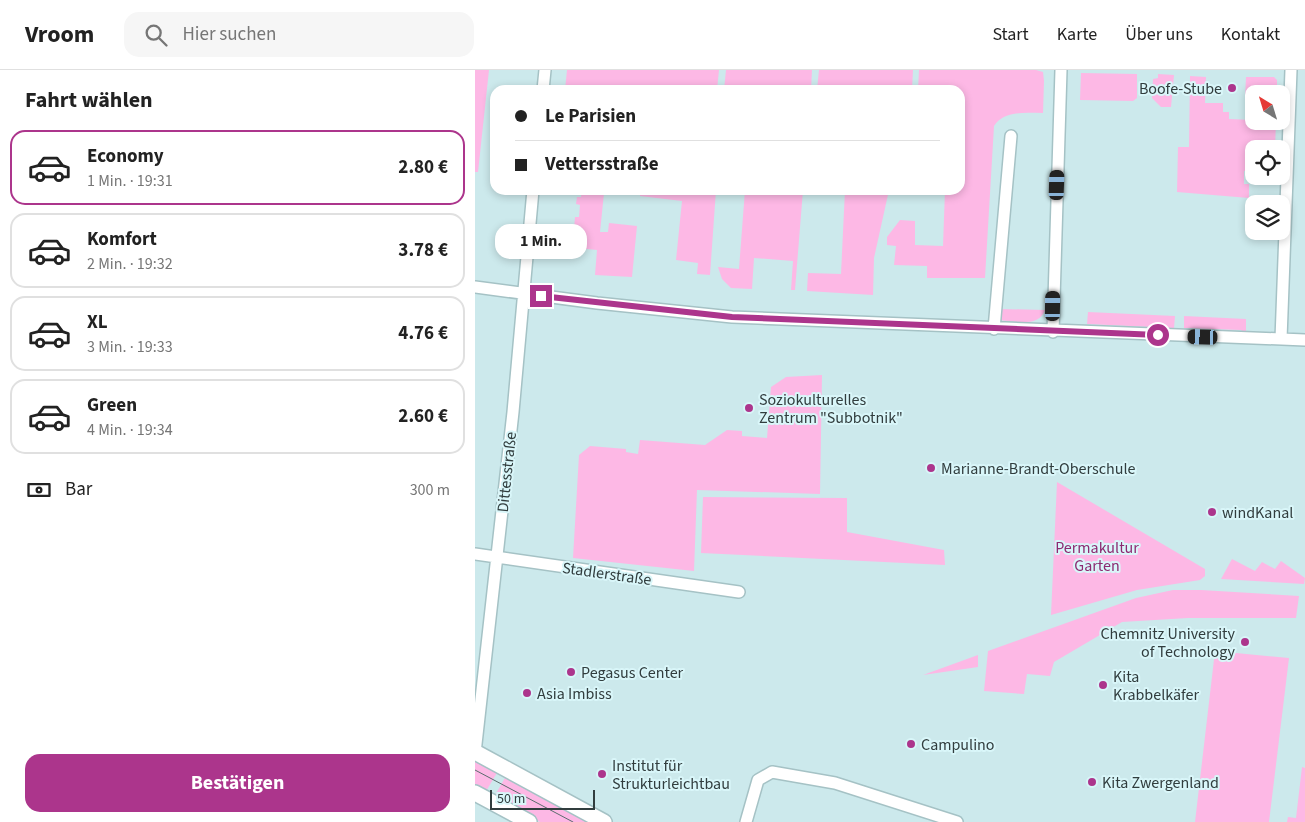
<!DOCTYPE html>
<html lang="de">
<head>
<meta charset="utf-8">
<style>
	body { margin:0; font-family:"Source Sans 3",sans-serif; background:#f6f6f6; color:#222; height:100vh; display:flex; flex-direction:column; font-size:19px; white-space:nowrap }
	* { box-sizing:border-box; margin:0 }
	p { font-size:16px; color:#767676 }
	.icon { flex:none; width:28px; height:28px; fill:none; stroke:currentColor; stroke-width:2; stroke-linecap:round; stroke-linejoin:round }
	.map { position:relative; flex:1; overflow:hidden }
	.sheet { display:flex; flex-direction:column; background:#fff; width:475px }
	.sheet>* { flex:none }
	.guide { position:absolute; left:15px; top:15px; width:475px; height:110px; border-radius:15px; box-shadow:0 2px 8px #0003; display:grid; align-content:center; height:110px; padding:0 25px; background:#fff }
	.needle { width:32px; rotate:322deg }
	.buttons { position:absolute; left:770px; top:15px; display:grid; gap:10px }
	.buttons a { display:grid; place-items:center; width:45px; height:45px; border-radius:10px; background:#fff; box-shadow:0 2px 8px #0003; font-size:25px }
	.scale { position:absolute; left:15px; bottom:12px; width:105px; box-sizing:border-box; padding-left:5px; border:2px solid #313d3e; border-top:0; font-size:14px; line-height:18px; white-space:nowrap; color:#313d3e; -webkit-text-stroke:4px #d9f6f9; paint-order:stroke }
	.end { position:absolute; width:22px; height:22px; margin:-11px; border:6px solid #ac358c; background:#fff; box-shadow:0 0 0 2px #fff }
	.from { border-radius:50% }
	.bubble { position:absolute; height:35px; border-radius:15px; background:#fff; box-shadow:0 2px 8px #0003; font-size:16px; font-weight:700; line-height:35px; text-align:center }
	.car { position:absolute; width:15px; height:30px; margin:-15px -8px; border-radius:6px; box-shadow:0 0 4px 1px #0007; background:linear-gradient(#222 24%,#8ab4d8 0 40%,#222 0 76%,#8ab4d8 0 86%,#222 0) }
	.guide b { display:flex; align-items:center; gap:18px; height:48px; font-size:19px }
	.guide b+b { border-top:1px solid #e0e0e0 }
	.guide i { width:12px; height:12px; background:#222 }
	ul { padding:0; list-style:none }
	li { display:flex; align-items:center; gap:15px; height:75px; margin:0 10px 8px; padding:0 15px; border:2px solid #e0e0e0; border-radius:15px }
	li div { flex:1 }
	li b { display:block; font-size:19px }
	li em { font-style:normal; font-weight:700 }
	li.active { border-color:#ac358c }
	li>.icon { width:45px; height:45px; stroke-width:1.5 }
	h2 { padding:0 25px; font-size:22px; line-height:60px }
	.pay { display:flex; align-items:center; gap:12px; height:55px; padding:0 25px; font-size:19px }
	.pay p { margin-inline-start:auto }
	.button { display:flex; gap:10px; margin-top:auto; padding:10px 25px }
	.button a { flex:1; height:58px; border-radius:15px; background:#ac358c; color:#fff; font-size:20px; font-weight:700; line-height:58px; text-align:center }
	header { display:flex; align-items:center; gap:30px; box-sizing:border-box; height:70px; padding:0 25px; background:#fff; border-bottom:1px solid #e0e0e0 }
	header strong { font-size:24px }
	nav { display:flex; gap:28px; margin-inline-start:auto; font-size:18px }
	.search { width:350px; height:45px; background:#f6f6f6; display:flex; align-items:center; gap:12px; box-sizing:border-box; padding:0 18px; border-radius:15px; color:#767676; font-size:19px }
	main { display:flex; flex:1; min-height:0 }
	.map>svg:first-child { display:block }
	.green { fill:#fdb8e5 }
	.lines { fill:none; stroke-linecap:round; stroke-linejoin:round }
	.street-casing { stroke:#a5c2c5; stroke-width:14 }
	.secondary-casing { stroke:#a5c2c5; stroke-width:18 }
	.street { stroke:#fff; stroke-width:11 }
	.secondary { stroke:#fff; stroke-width:15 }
	.tram { stroke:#5b6c6e; stroke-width:1 }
	.route { stroke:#ac358c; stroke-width:6 }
	.poi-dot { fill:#ac358c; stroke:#d9f6f9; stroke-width:2 }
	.labels { text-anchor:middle; stroke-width:4; stroke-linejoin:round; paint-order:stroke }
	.poi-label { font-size:16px; fill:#313d3e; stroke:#d9f6f9; text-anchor:start }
	.street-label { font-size:16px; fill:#313d3e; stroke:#d9f6f9 }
	.park-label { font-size:16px; fill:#8c2a71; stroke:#d9f6f9 }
</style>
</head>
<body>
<header>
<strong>Vroom</strong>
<div class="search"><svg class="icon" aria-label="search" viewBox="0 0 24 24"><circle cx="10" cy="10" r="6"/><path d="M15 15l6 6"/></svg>Hier suchen</div>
<nav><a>Start</a><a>Karte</a><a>Über uns</a><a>Kontakt</a></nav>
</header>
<main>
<section class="sheet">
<h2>Fahrt wählen</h2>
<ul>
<li class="active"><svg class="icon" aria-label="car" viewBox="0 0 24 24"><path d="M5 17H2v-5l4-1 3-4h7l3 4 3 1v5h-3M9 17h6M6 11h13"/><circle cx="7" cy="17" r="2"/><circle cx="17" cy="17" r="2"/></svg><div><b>Economy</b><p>1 Min. · 19:31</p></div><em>2.80 €</em></li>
<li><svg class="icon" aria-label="car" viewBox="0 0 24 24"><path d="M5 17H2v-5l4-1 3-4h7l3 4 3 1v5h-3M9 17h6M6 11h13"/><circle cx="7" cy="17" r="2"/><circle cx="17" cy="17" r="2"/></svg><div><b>Komfort</b><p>2 Min. · 19:32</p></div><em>3.78 €</em></li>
<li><svg class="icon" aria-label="car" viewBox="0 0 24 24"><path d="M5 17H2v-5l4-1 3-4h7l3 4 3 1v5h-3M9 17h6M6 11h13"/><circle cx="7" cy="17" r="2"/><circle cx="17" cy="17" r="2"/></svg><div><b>XL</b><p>3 Min. · 19:33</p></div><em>4.76 €</em></li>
<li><svg class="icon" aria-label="car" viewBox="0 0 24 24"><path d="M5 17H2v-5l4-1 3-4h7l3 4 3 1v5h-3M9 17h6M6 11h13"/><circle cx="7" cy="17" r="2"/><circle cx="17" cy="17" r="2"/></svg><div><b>Green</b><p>4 Min. · 19:34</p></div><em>2.60 €</em></li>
</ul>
<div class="pay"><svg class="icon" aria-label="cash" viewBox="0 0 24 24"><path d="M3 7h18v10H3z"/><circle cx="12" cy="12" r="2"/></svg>Bar<p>300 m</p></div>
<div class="button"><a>Bestätigen</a></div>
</section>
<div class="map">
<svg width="830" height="752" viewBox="0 0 830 752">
	<rect width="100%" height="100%" fill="#cce9ec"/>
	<path class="green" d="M0 0H14L3 102H0Z
		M92 0H244L242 20H90Z
		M251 0H337L336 20H249Z
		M344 0H438L437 20H342Z
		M444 0H561L568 2 569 11 568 43C551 43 529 40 519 56L510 208H452V196L419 195 421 176 412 175V167L425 150 440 151V175L468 176 470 120H485V20H443Z
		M606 3 662 4V28L658 31 605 30Z
		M683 4 699 5 696 37H686L677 28 678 9 683 8Z
		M715 6 731 7 730 33H748V42H754V49L801 51 800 79H779V92H774V101H769V114H774V128L702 122 703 77H714Z
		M771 7H799L802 10V24H779V29H770Z
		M107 120H136V123H129L125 162H133L134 153 162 156 157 207 120 205 122 180 102 178 96 180 95 171H98L100 147H104L105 135 101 134 102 127H106Z
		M165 120H241L235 205 222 204 223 193 201 190 207 131 165 126Z
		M270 120H328L320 220H316L318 191 279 188 277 219 256 218 247 209 243 197 264 199Z
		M370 120H414L399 188 398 225 332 221 333 203 366 204Z
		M525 239 570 240C564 258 539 251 524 250Z
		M613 242 700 246 699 258 612 254Z
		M709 246 771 249V265L766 260 709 258Z
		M347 305 345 424 222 420 219 501 98 488 104 385 115 376 151 379V382L163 384 165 370 230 375 252 360 267 361V366L292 368 296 317 311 307Z
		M582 412 730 499V506L725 510 662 520 576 545Z
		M228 427 372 428V462L469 480 470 495 226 483Z
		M757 489 780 501 787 492 800 499 806 491 830 508 829 514 746 509Z
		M698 520H726L824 526 821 548H713L647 552 579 592 575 606 552 604 549 624 509 621 513 581 661 528Z
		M740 581 814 588 794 752H720Z
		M503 585V597L448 605Z
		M0 689 23 701 10 723 0 718Z
		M827 697 830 698V752H812L813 747 821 748Z
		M31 706 118 752H65L19 727Z"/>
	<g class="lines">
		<g class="street-casing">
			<path id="street" d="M68 20 70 0
				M0 217 122 233 257 247 830 270
				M519 259 536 66
				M578 262 586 0
				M806 269 816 0
				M0 484 264 522
				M0 683 38 342 58 120
				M271 752 283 710 297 702 360 713 482 752"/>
		</g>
		<g class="secondary-casing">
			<path id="secondary" d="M0 682 129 752
				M0 723 54 752"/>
		</g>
		<use href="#street" class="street"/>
		<use href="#secondary" class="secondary"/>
		<path class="tram" d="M0 700 98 752"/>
	</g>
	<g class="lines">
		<path class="route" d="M66 226 257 247 683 265"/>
	</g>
	<g class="poi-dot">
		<circle cx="757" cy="18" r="5"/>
		<circle cx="274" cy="338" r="5"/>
		<circle cx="456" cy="398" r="5"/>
		<circle cx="737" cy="442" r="5"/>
		<circle cx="770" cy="572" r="5"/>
		<circle cx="96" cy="602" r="5"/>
		<circle cx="628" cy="615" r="5"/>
		<circle cx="52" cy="623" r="5"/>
		<circle cx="436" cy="674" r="5"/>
		<circle cx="127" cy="704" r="5"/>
		<circle cx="617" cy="712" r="5"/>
	</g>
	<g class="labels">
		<g class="poi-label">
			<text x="747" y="24" text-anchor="end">Boofe-Stube</text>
			<text x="284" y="335">Soziokulturelles<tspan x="284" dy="18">Zentrum "Subbotnik"</tspan></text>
			<text x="466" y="404">Marianne-Brandt-Oberschule</text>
			<text x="747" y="448">windKanal</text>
			<text x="760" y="569" text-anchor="end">Chemnitz University<tspan x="760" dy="18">of Technology</tspan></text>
			<text x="106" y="608">Pegasus Center</text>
			<text x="638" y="612">Kita<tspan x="638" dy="18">Krabbelkäfer</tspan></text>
			<text x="62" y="629">Asia Imbiss</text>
			<text x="446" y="680">Campulino</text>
			<text x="137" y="701">Institut für<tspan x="137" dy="18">Strukturleichtbau</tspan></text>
			<text x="627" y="718">Kita Zwergenland</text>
		</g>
		<g class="street-label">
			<text transform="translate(31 402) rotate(-84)" y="6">Dittesstraße</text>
			<text transform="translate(132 503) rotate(8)" y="6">Stadlerstraße</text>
		</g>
		<g class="park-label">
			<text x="622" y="483">Permakultur<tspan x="622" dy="18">Garten</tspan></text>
		</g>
	</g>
</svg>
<div class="buttons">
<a><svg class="needle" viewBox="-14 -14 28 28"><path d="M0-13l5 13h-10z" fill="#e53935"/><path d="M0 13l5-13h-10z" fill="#767676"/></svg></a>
<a><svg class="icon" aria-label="locate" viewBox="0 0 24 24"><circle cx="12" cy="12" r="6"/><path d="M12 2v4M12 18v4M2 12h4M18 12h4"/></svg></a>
<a><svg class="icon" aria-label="layers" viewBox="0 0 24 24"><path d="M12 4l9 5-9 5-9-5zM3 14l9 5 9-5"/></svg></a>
</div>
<div class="scale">50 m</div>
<i class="end from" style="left:683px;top:265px"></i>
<i class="end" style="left:66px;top:226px"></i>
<div class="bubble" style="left:20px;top:154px;width:92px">1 Min.</div>
<i class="car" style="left:582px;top:115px;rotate:2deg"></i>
<i class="car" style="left:578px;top:236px;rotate:1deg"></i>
<i class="car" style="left:728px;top:267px;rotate:272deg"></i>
<div class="guide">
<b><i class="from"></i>Le Parisien</b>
<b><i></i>Vettersstraße</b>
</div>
</div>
</main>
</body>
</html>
